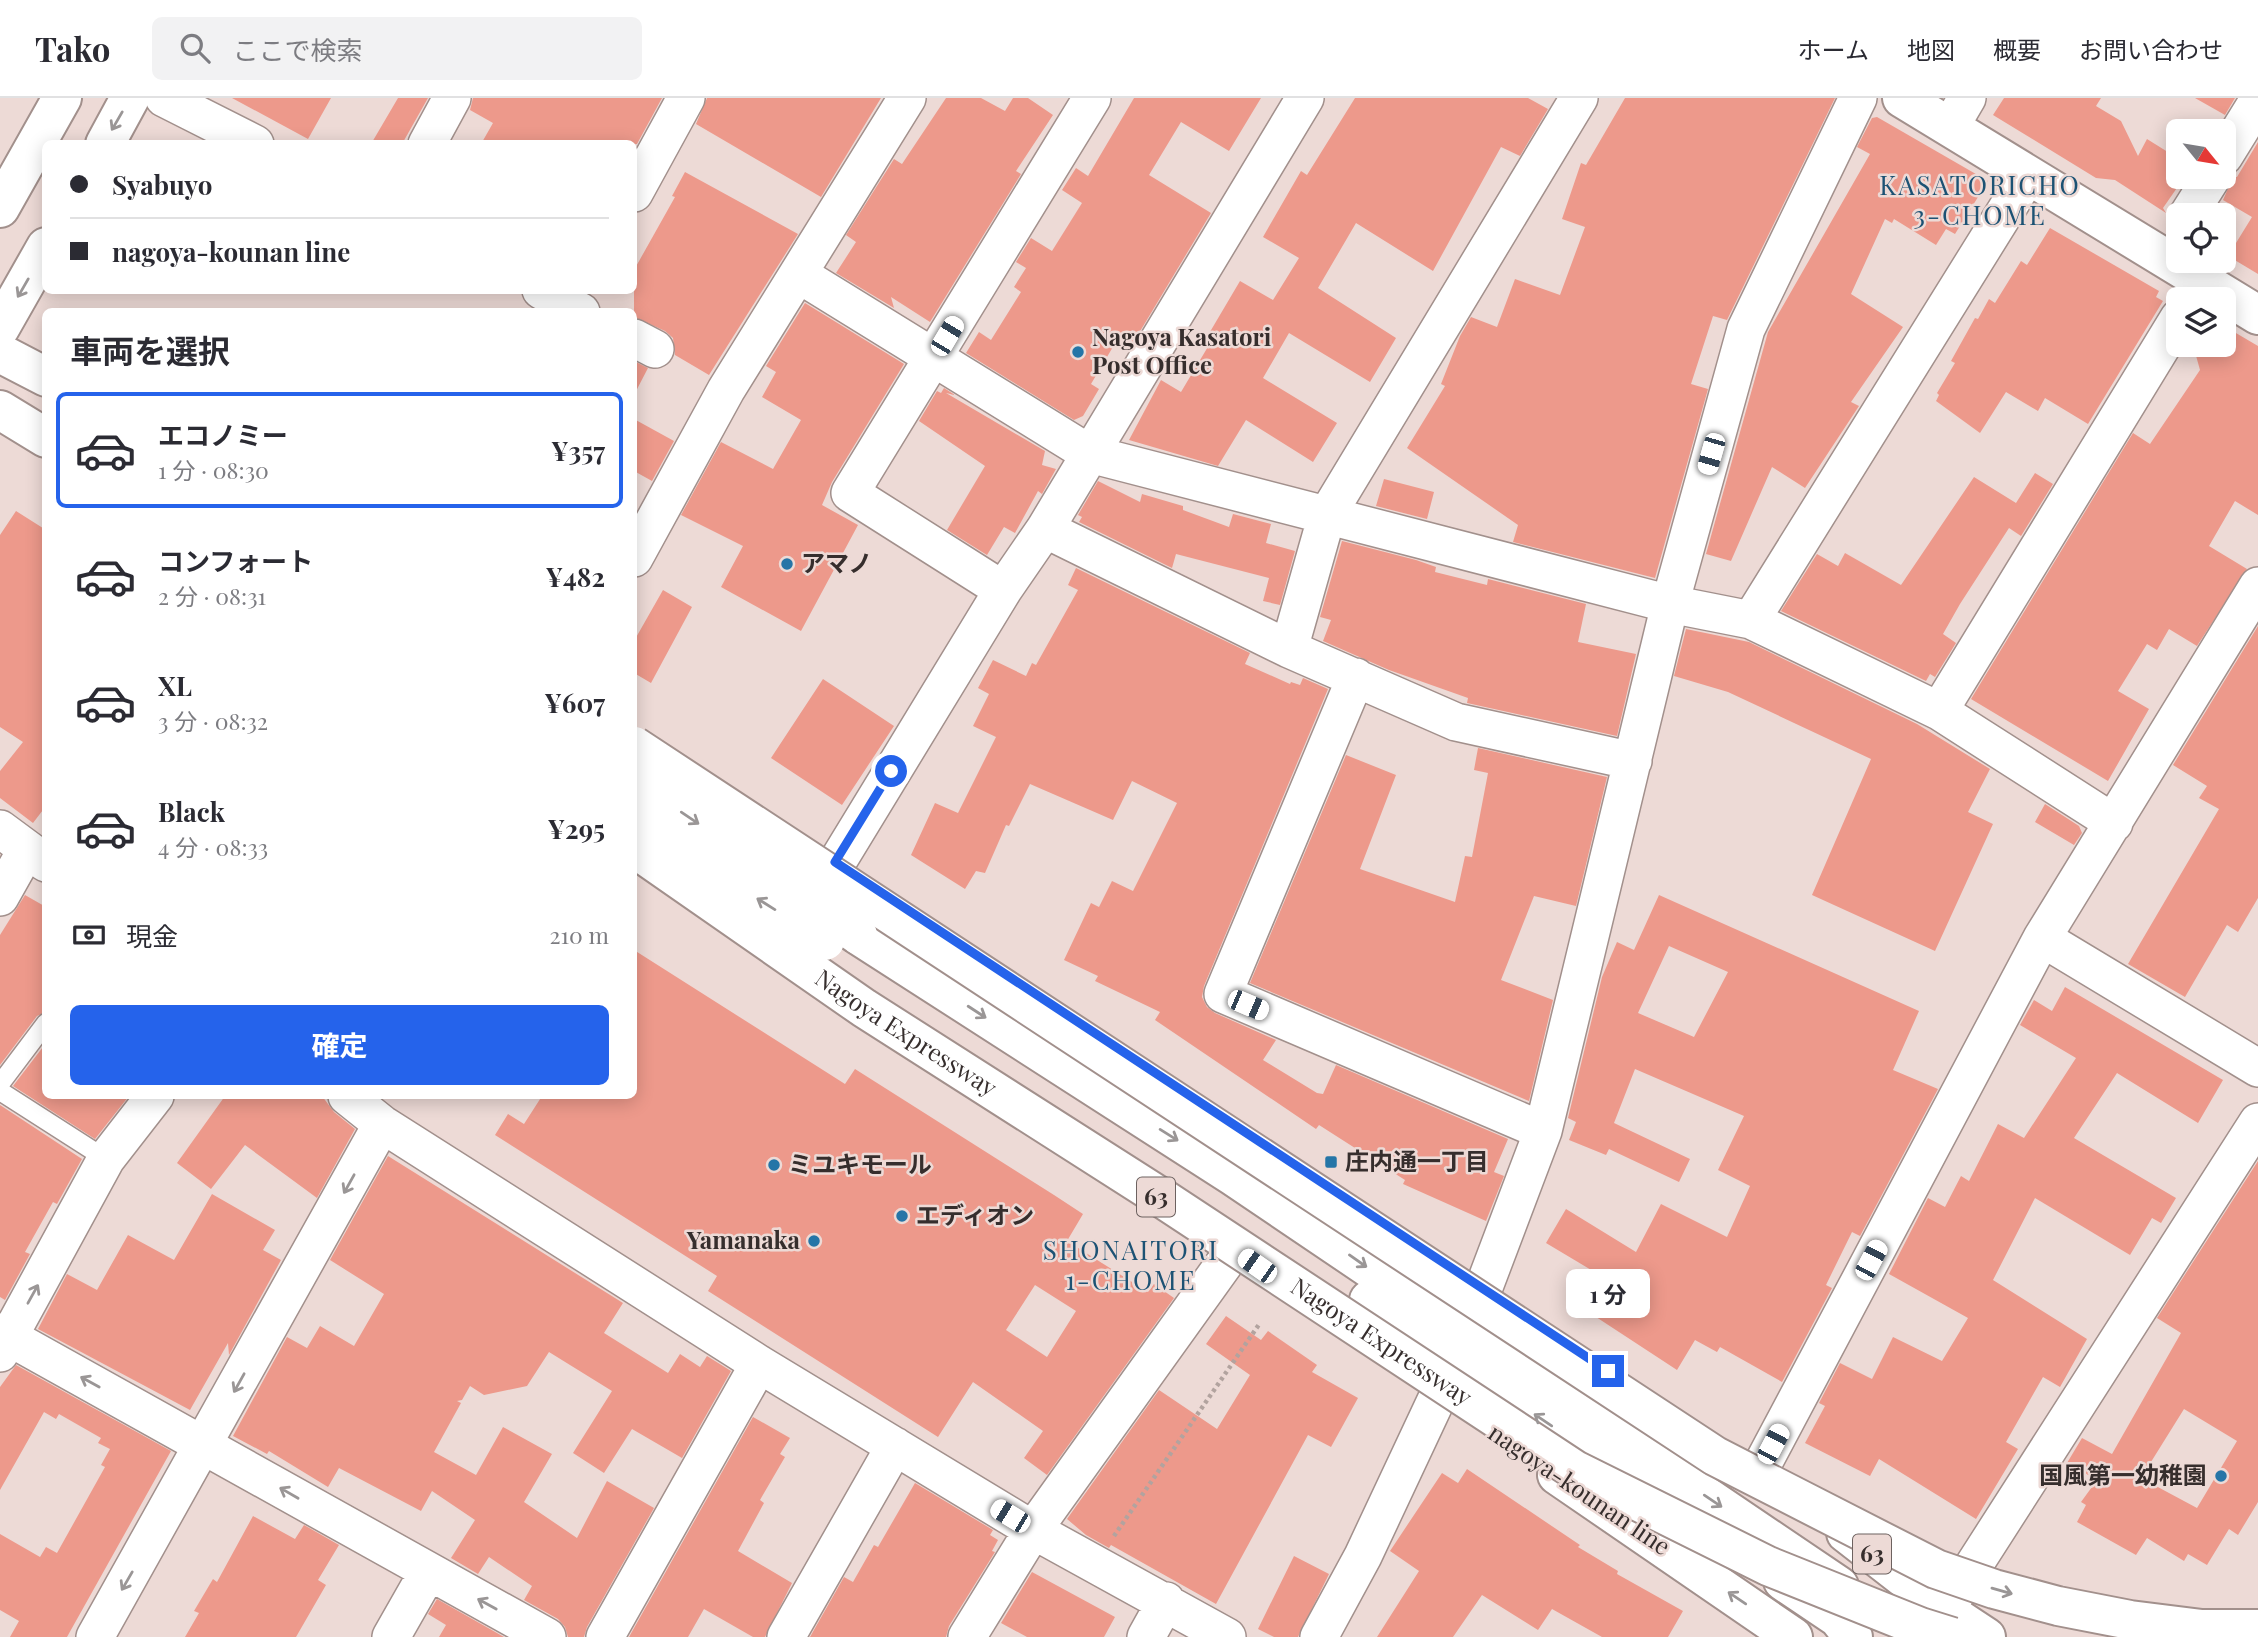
<!DOCTYPE html>
<html lang="ja">
<head>
<meta charset="utf-8">
<style>
	body { margin:0; font-family:"Playfair Display","Noto Sans JP",serif; background:#f2f2f3; color:#2b2b33; height:100vh; display:flex; flex-direction:column; font-size:26px; white-space:nowrap }
	* { box-sizing:border-box; margin:0 }
	p { font-size:23px; color:#7c7c81 }
	.icon { flex:none; width:38px; height:38px; fill:none; stroke:currentColor; stroke-width:2; stroke-linecap:round; stroke-linejoin:round }
	.map { position:relative; flex:1; overflow:hidden }
	.sheet { position:absolute; left:42px; top:210px; width:595px; height:791px; display:flex; flex-direction:column; background:#fff; border-radius:10px; box-shadow:0 4px 18px #0003 }
	.sheet>* { flex:none }
	.banner { position:absolute; left:42px; top:42px; width:595px; height:154px; border-radius:10px; box-shadow:0 4px 18px #0003; display:grid; align-content:center; height:154px; padding:0 28px; background:#fff }
	.needle { width:46px; rotate:120deg }
	.buttons { position:absolute; left:2166px; top:21px; display:grid; gap:14px }
	.buttons a { display:grid; place-items:center; width:70px; height:70px; border-radius:10px; background:#fff; box-shadow:0 4px 18px #0003; font-size:35px }
	.end { position:absolute; width:32px; height:32px; margin:-16px; border:9px solid #2563eb; background:#fff; box-shadow:0 0 0 4px #fff }
	.from { border-radius:50% }
	.bubble { position:absolute; height:49px; border-radius:10px; background:#fff; box-shadow:0 4px 18px #0003; font-size:23px; font-weight:700; line-height:49px; text-align:center }
	.car { position:absolute; width:21px; height:42px; margin:-21px -10px; border-radius:9px; box-shadow:0 0 5px 2px #0007; background:linear-gradient(#fff 24%,#345 0 40%,#fff 0 76%,#345 0 86%,#fff 0) }
	.banner b { display:flex; align-items:center; gap:24px; height:66px; font-size:26px }
	.banner b+b { border-top:2px solid #e1e1e2 }
	.banner i { width:18px; height:18px; background:#2b2b33 }
	ul { padding:0; list-style:none }
	li { display:flex; align-items:center; gap:21px; height:116px; margin:0 14px 10px; padding:0 14px; border:4px solid transparent; border-radius:10px }
	li div { flex:1 }
	li b { display:block; font-size:26px }
	li em { font-style:normal; font-weight:700 }
	li.current { border-color:#2563eb }
	li>.icon { width:63px; height:63px; stroke-width:1.5 }
	h2 { padding:0 28px; font-size:32px; line-height:84px }
	.pay { display:flex; align-items:center; gap:18px; height:77px; padding:0 28px; font-size:26px }
	.pay p { margin-inline-start:auto }
	.action { display:flex; gap:14px; margin-top:auto; padding:14px 28px }
	.action a { flex:1; height:80px; border-radius:10px; background:#2563eb; color:#fff; font-size:28px; font-weight:700; line-height:80px; text-align:center }
	header { display:flex; align-items:center; gap:42px; box-sizing:border-box; height:98px; padding:0 35px; background:#fff; border-bottom:2px solid #e1e1e2 }
	header strong { font-size:33px }
	nav { display:flex; gap:38px; margin-inline-start:auto; font-size:24px }
	.search { width:490px; height:63px; background:#f2f2f3; display:flex; align-items:center; gap:18px; box-sizing:border-box; padding:0 24px; border-radius:10px; color:#7c7c81; font-size:26px }
	.map>svg:first-child { display:block }
	.building { fill:#ed998b; fill-rule:evenodd }
	.lines { fill:none; stroke-linecap:round; stroke-linejoin:round }
	.lane-casing { stroke:#a2908c; stroke-width:21 }
	.street-casing { stroke:#a2908c; stroke-width:40 }
	.secondary-casing { stroke:#a2908c; stroke-width:42 }
	.primary-casing { stroke:#a2908c; stroke-width:42 }
	.highway-casing { stroke:#a2908c; stroke-width:42 }
	.path { stroke:#b2a39f; stroke-width:4.5; stroke-dasharray:3.5 3.5; stroke-linecap:butt }
	.lane { stroke:#fff; stroke-width:18 }
	.street { stroke:#fff; stroke-width:37 }
	.secondary { stroke:#fff; stroke-width:38 }
	.primary { stroke:#fff; stroke-width:38 }
	.highway { stroke:#fff; stroke-width:38 }
	.highway-bridge-casing { stroke:#a2908c; stroke-width:42; stroke-linecap:butt }
	.highway-bridge { stroke:#fff; stroke-width:38 }
	.oneway { stroke:#9a9696 }
	.route { stroke:#2563eb; stroke-width:9 }
	.poi-dot { fill:#2575a7; stroke:#eddad6; stroke-width:2.5 }
	.labels { text-anchor:middle; stroke-width:5; stroke-linejoin:round; paint-order:stroke }
	.shield { fill:#eddad6; stroke:#6d6260; stroke-width:2 }
	.shield-label { font-size:23px; font-weight:bold; fill:#362e2d }
	.poi-label { font-size:24px; font-weight:bold; fill:#362e2d; stroke:#eddad6; text-anchor:start }
	.street-label { font-size:24px; fill:#362e2d; stroke:#eddad6 }
	.neighbourhood-label { font-size:26px; letter-spacing:2px; fill:#1c5274; stroke:#eddad6 }
</style>
</head>
<body>
<header>
<strong>Tako</strong>
<div class="search"><svg class="icon" aria-label="search" viewBox="0 0 24 24"><circle cx="10" cy="10" r="6"/><path d="M15 15l6 6"/></svg>ここで検索</div>
<nav><a>ホーム</a><a>地図</a><a>概要</a><a>お問い合わせ</a></nav>
</header>
<div class="map">
<svg width="2258" height="1539" viewBox="0 0 2258 1539">
	<rect width="100%" height="100%" fill="#eddad6"/>
	<path class="building" d="M232 0H331L308 41Z
		M398 0H428L402 46H371Z
		M473 0H662L637 46H481L493 25 470 12Z
		M707 0H881L821 99 696 26Z
		M946 0H981L1005 13 1013 0H1028L1053 17 1016 73 1021 76 930 224 891 199 894 210 836 175 856 144 846 137 894 61 902 66Z
		M1134 0H1261L1229 53 1181 24 1149 77 1211 115 1133 245 1120 237 1091 286 1099 291 1083 318 1074 322 966 255 979 234 991 242 1021 194 1014 189 1026 170 1016 164 1031 140 1052 153 1082 105 1062 92 1076 70 1088 78Z
		M1355 0H1528L1548 11 1520 58 1501 49 1433 173 1356 125 1318 190 1396 240 1370 284 1289 235 1263 280 1337 325 1313 364 1246 322 1218 368 1129 342 1161 282 1181 294 1209 247 1204 244 1240 183 1273 202 1299 160 1263 139 1301 73 1307 77Z
		M1625 0H1835L1727 222 1713 218 1691 286 1708 291 1655 480 1513 444 1518 427 1407 350 1445 288 1441 286 1460 238 1471 219 1497 229 1515 181 1560 197 1585 129 1562 121 1581 65 1586 67Z
		M2004 0H2101L2096 8 2121 23 2138 58 2147 41 2179 61V87L2163 110 2166 115 2115 82 2096 80 1993 17Z
		M2195 0H2235L2225 17Z
		M1877 19 1988 83 1955 136 1946 131 1936 147 1894 121 1892 125 1885 121 1851 196 1903 229 1851 304 1859 308 1805 390 1772 369 1731 463 1706 456 1768 234 1870 56 1857 49 1872 20Z
		M2258 44V176L2228 158 2252 119 2223 102 2233 79H2237Z
		M685 74 798 136 709 277 675 257 673 240 665 233 634 219V172L675 99 672 98Z
		M2050 130 2159 193 2156 199 2163 203 2088 326 2045 300 2038 313 2006 294 1980 335 1936 303 1939 297 1937 295 1955 265 1951 263 1975 220 1978 221 1989 201 1995 205 2021 163 2027 167Z
		M805 205 904 266 832 384 822 407 858 427 801 533 721 489 743 448 681 417 721 344 773 371 801 322 762 299 776 274 766 268Z
		M2224 228 2258 248V417L2235 403 2209 448 2247 471 2197 548 2169 531 2157 552 2147 546 2118 593 2149 611 2108 683 1971 601 2133 335 2150 346 2200 272 2193 247H2224Z
		M634 263 648 270 634 297Z
		M944 290 955 297 946 295 1045 353 1042 367 1056 371 1042 396 1038 393 1015 435 1004 429 987 457 947 432 985 368 919 323 937 293 941 295Z
		M634 321 674 343 652 383 634 373Z
		M2035 375 2053 386 2021 438 2009 430 1960 506 1943 536 1956 545 1935 579 1930 576 1926 583 1781 513 1817 456 1838 468 1845 455 1901 487 1974 379 2016 405Z
		M1384 381 1434 394 1427 421 1376 408Z
		M1098 383 1140 404 1142 396 1183 408V412L1229 429 1233 416 1271 426 1266 445 1295 453 1280 507 1263 503 1269 480 1176 456 1172 470 1079 424 1082 419 1078 417Z
		M16 413 46 432V708L33 725 0 700V673L23 644 0 629V437Z
		M1342 443 1416 462 1436 469 1435 474 1487 487 1488 481 1586 506 1578 544 1636 556 1617 638 1467 605 1468 600 1389 572 1323 543 1331 522 1320 519Z
		M1076 470 1250 555 1245 566 1290 586 1291 584 1300 587 1303 580 1328 591 1204 888 1202 899 1207 909 1215 915 1276 942 1263 962 1317 995 1323 996 1336 967 1508 1041 1494 1074 1504 1078 1486 1123 1403 1086 1405 1082 1319 1027 1316 1031 1155 922 1160 914 1095 883 1098 878 1064 862 1091 805 1099 809 1112 783 1133 793 1177 705 1132 683 1113 722 1030 686 1009 728 1006 727 985 775 976 773 965 791 911 757 935 705 958 715 996 639 973 628 989 596 978 590 993 562 1026 578 1032 565 1036 567 1078 492 1068 487Z
		M663 492 692 509 651 585 634 575V543Z
		M2258 528V800L2238 834 2227 827 2185 899 2128 866 2219 711 2199 700 2207 688 2173 667Z
		M1686 531 1749 544 1917 626 1990 671 1968 714 1993 726 1935 853 1812 797 1871 661 1728 594 1674 578Z
		M823 581 894 628 842 707 771 660Z
		M1478 650 1607 679 1576 808 1534 798 1501 882 1553 902 1529 1003 1250 885 1346 657 1396 677 1360 771 1455 804 1465 758 1472 759 1488 675 1474 672Z
		M2045 706 2079 728 2082 735 2074 747 2035 724Z
		M25 797 46 809V914L37 918 0 967V837Z
		M1659 797 1919 913 1893 972 1938 991 1860 1138 1852 1134 1826 1187 1832 1190 1782 1284 1720 1249 1717 1254 1695 1242 1677 1272 1593 1217 1613 1185 1546 1145 1566 1111 1636 1154 1661 1106 1727 1139 1750 1088 1718 1072 1744 1018 1635 971 1614 1025 1690 1061 1679 1084 1609 1051 1606 1057 1569 1042 1576 1024 1568 1020 1602 879 1617 844 1634 852ZM1669 848 1728 874 1694 939 1638 915Z
		M634 852 845 986 855 971 1054 1097 1083 1116 1067 1143 1148 1194 1154 1186 1174 1200 1047 1377 1024 1360 1043 1333 973 1284 938 1339 708 1193 717 1178 495 1037 508 1016 524 1026 542 998H634ZM1035 1187 1076 1213 1047 1259 1006 1232Z
		M2065 889 2223 982 2198 1025 2117 975 2074 1040 2176 1100 2161 1125 2152 1120 2130 1157 2035 1100 1993 1182 2087 1241 2060 1289 2043 1279 2006 1344 2018 1351 1976 1421 1879 1361 1870 1378 1805 1345 1825 1308 1819 1305 1840 1265 1872 1281 1893 1239 1942 1263 1968 1220 1889 1176 1928 1100 1945 1109 1961 1078 1969 1083 1998 1026 2024 1040 2076 960 2020 927 2034 902 2052 913Z
		M46 945V998H129L95 1041 13 988Z
		M225 998H322L334 1014 355 1031 317 1100 245 1047 211 1091 177 1065Z
		M0 1007 82 1061 57 1106 53 1104 25 1154 30 1156 5 1202 0 1199Z
		M388 1058 623 1205 604 1235 668 1275 680 1256 700 1269 707 1258 731 1273 682 1360 632 1331 604 1375 573 1355 612 1293 549 1254 527 1288 484 1297 470 1288 462 1302 457 1303 461 1305 434 1354 476 1377 503 1329 552 1356 524 1404 577 1440 607 1383 654 1410 587 1529 584 1539H568L565 1529 558 1521 524 1502 532 1488 489 1459 478 1476 451 1460 475 1422 432 1393 421 1413 339 1370 328 1389 269 1353 267 1356 233 1338 287 1239 307 1250 320 1228 354 1248 384 1196 330 1162Z
		M2258 1063V1404L2238 1437 2229 1431 2207 1467 2188 1456 2184 1463 2147 1440 2136 1457 2077 1424 2086 1407 2081 1404 2097 1382 2067 1365 2082 1340 2112 1356 2181 1235 2157 1220ZM2184 1311 2237 1343 2197 1410 2141 1380Z
		M212 1096 275 1132 263 1152 281 1162 229 1257 228 1245 190 1312 38 1231 67 1176 97 1192 128 1137 174 1162Z
		M1226 1218 1261 1242 1268 1233 1317 1267 1312 1274 1358 1300 1331 1349 1308 1337 1216 1506 1111 1447 1109 1450 1086 1437 1067 1421 1159 1292 1217 1331 1250 1277 1206 1246Z
		M16 1267 171 1353 67 1539H10L19 1523 0 1512V1436L40 1459 46 1449 57 1455 105 1369 101 1367 110 1351 98 1345 101 1340 59 1316 56 1321 44 1314 0 1392V1289Z
		M753 1319 790 1340 780 1356 785 1359 760 1402 764 1405 738 1453 792 1485 765 1539H753L704 1511 688 1539H629Z
		M1467 1371 1580 1447 1578 1449 1618 1473 1617 1476 1683 1513 1668 1539H1602L1552 1511 1538 1532 1482 1497 1453 1539H1377L1419 1473 1390 1453 1442 1375 1458 1385Z
		M915 1385 993 1432 990 1437 998 1442 992 1453 995 1454 949 1528 946 1539H810L844 1479 853 1484 874 1447 878 1449Z
		M253 1418 295 1441 304 1427 339 1447 318 1482 326 1487 296 1539H185L199 1515 194 1513 213 1481 217 1484Z
		M1294 1458 1329 1476 1298 1539H1274L1258 1531Z
		M1032 1474 1115 1519 1104 1539H1027L1001 1525Z
		M437 1501 504 1539H439L446 1527 428 1516Z"/>
	<g class="lines">
		<g class="lane-casing">
			<path id="lane" d="M0 986 46 925
				M0 993 106 1061"/>
		</g>
		<g class="street-casing">
			<path id="street" d="M164 0 255 46
				M1950 29 1967 0
				M427 46 452 0
				M2224 58 2258 3
				M634 95 686 0
				M2188 117 2212 79
				M800 177 1090 356 1670 506 1751 522 1939 613 2114 725
				M541 192 581 214
				M634 240 655 251
				M1045 431 1289 551 1456 624 1633 663
				M634 460 726 292 907 0
				M1003 492 850 395 1092 0
				M1751 522 2028 77
				M1289 551 1327 417 1579 0
				M1356 579 1223 896 1543 1033
				M1939 613 2179 220
				M0 731 46 765
				M0 799 27 751
				M814 802 1003 492 1045 431 1305 0
				M2042 840 2258 970
				M347 998 382 1026 759 1266 1033 1432 1227 1539
				M1484 1189 1543 1033 1670 506 1746 231 1858 0
				M0 1234 547 1539
				M0 1255 106 1061 155 998
				M1761 1369 2042 840 2258 488
				M1949 1506 2258 1024
				M95 1539 382 1026
				M391 1539 428 1474
				M605 1539 759 1266
				M786 1539 895 1348
				M967 1539 1033 1432 1234 1152
				M1146 1539 1166 1503
				M1319 1539 1363 1458 1439 1296"/>
		</g>
		<g class="secondary-casing">
			<path id="secondary" d="M1902 0 2258 217"/>
		</g>
		<g class="primary-casing">
			<path id="primary" d="M105 46 130 0
				M0 110 62 0
				M0 230 46 149
				M1557 1377 1793 1539
				M1846 1435 1945 1512 1986 1539"/>
		</g>
		<g class="highway-casing">
			<path id="highway" d="M0 255 46 279
				M0 312 46 340
				M858 837 1233 1078 1839 1488
				M1369 1202 1660 1401
				M1783 1483 1838 1520 1853 1539"/>
		</g>
		<path class="path" d="M1114 1438 1260 1225"/>
		<use href="#lane" class="lane"/>
		<use href="#street" class="street"/>
		<use href="#secondary" class="secondary"/>
		<use href="#primary" class="primary"/>
		<use href="#highway" class="highway"/>
		<g class="highway-bridge-casing">
			<g id="highway-bridge">
				<path d="M634 648 1715 1358 1936 1471 1994 1491 2058 1508 2130 1522 2202 1531H2258"/>
				<path d="M634 681 858 837"/>
				<path d="M634 721 825 843"/>
				<path id="s1" d="M634 750 864 910 1165 1102 1575 1372 1768 1468 1920 1529 1952 1539"/>
			</g>
		</g>
		<use href="#highway-bridge" class="highway-bridge"/>
	</g>
	<defs><path id="oneway-shaft" d="M-6 0H5M1.5-3L5.5 0L1.5 3" fill="none" stroke-width="1.6" stroke-linecap="round" stroke-linejoin="round" transform="scale(1.75)"/></defs>
	<g class="oneway">
		<use href="#oneway-shaft" transform="translate(117 23) rotate(120)"/>
		<use href="#oneway-shaft" transform="translate(23 190) rotate(120)"/>
		<use href="#oneway-shaft" transform="translate(690 720) rotate(34)"/>
		<use href="#oneway-shaft" transform="translate(766 806) rotate(-148)"/>
		<use href="#oneway-shaft" transform="translate(977 914) rotate(33)"/>
		<use href="#oneway-shaft" transform="translate(1169 1037) rotate(32)"/>
		<use href="#oneway-shaft" transform="translate(349 1086) rotate(119)"/>
		<use href="#oneway-shaft" transform="translate(1358 1163) rotate(35)"/>
		<use href="#oneway-shaft" transform="translate(33 1196) rotate(-61)"/>
		<use href="#oneway-shaft" transform="translate(90 1284) rotate(-151)"/>
		<use href="#oneway-shaft" transform="translate(239 1285) rotate(119)"/>
		<use href="#oneway-shaft" transform="translate(1543 1322) rotate(-146)"/>
		<use href="#oneway-shaft" transform="translate(289 1395) rotate(-150)"/>
		<use href="#oneway-shaft" transform="translate(1713 1403) rotate(34)"/>
		<use href="#oneway-shaft" transform="translate(127 1483) rotate(120)"/>
		<use href="#oneway-shaft" transform="translate(2002 1493) rotate(16)"/>
		<use href="#oneway-shaft" transform="translate(1737 1500) rotate(-146)"/>
		<use href="#oneway-shaft" transform="translate(487 1506) rotate(-151)"/>
	</g>
	<g class="lines">
		<path class="route" d="M891 673 835 764 1608 1273"/>
	</g>
	<g class="poi-dot">
		<circle cx="1078" cy="254" r="7"/>
		<circle cx="787" cy="466" r="7"/>
		<rect x="1324" y="1057" width="14" height="14" rx="3.5"/>
		<circle cx="774" cy="1067" r="7"/>
		<circle cx="902" cy="1118" r="7"/>
		<circle cx="814" cy="1143" r="7"/>
		<circle cx="2221" cy="1378" r="7"/>
	</g>
	<g class="labels">
		<g class="shield">
			<rect x="1137" y="1079.5" width="38" height="39" rx="5"/>
			<rect x="1853" y="1436.5" width="38" height="39" rx="5"/>
		</g>
		<g class="shield-label">
			<text x="1156" y="1107">63</text>
			<text x="1872" y="1464">63</text>
		</g>
		<g class="poi-label">
			<text x="1092" y="248">Nagoya Kasatori<tspan x="1092" dy="28">Post Office</tspan></text>
			<text x="801" y="474">アマノ</text>
			<text x="1345" y="1072">庄内通一丁目</text>
			<text x="788" y="1075">ミユキモール</text>
			<text x="916" y="1126">エディオン</text>
			<text x="800" y="1151" text-anchor="end">Yamanaka</text>
			<text x="2207" y="1386" text-anchor="end">国風第一幼稚園</text>
		</g>
		<g class="street-label">
			<text dy="8" stroke="none"><textPath href="#s1" startOffset="329">Nagoya Expressway</textPath></text>
			<text dy="8" stroke="none"><textPath href="#s1" startOffset="896">Nagoya Expressway</textPath></text>
			<text transform="translate(1579 1392) rotate(34)" y="8">nagoya-kounan line</text>
		</g>
		<g class="neighbourhood-label">
			<text x="1980" y="97">KASATORICHO<tspan x="1980" dy="30">3-CHOME</tspan></text>
			<text x="1131" y="1162">SHONAITORI<tspan x="1131" dy="30">1-CHOME</tspan></text>
		</g>
	</g>
</svg>
<div class="buttons">
<a><svg class="needle" viewBox="-14 -14 28 28"><path d="M0-13l5 13h-10z" fill="#e53935"/><path d="M0 13l5-13h-10z" fill="#7c7c81"/></svg></a>
<a><svg class="icon" aria-label="locate" viewBox="0 0 24 24"><circle cx="12" cy="12" r="6"/><path d="M12 2v4M12 18v4M2 12h4M18 12h4"/></svg></a>
<a><svg class="icon" aria-label="layers" viewBox="0 0 24 24"><path d="M12 4l9 5-9 5-9-5zM3 14l9 5 9-5"/></svg></a>
</div>
<i class="end from" style="left:891px;top:673px"></i>
<i class="end" style="left:1608px;top:1273px"></i>
<div class="bubble" style="left:1566px;top:1171px;width:84px">1 分</div>
<i class="car" style="left:947px;top:238px;rotate:31deg"></i>
<i class="car" style="left:1711px;top:356px;rotate:196deg"></i>
<i class="car" style="left:1248px;top:907px;rotate:113deg"></i>
<i class="car" style="left:1871px;top:1162px;rotate:28deg"></i>
<i class="car" style="left:1257px;top:1168px;rotate:305deg"></i>
<i class="car" style="left:1773px;top:1346px;rotate:28deg"></i>
<i class="car" style="left:1010px;top:1418px;rotate:301deg"></i>
<div class="banner">
<b><i class="from"></i>Syabuyo</b>
<b><i></i>nagoya-kounan line</b>
</div>
<section class="sheet">
<h2>車両を選択</h2>
<ul>
<li class="current"><svg class="icon" aria-label="car" viewBox="0 0 24 24"><path d="M5 17H2v-5l4-1 3-4h7l3 4 3 1v5h-3M9 17h6M6 11h13"/><circle cx="7" cy="17" r="2"/><circle cx="17" cy="17" r="2"/></svg><div><b>エコノミー</b><p>1 分 · 08:30</p></div><em>¥357</em></li>
<li><svg class="icon" aria-label="car" viewBox="0 0 24 24"><path d="M5 17H2v-5l4-1 3-4h7l3 4 3 1v5h-3M9 17h6M6 11h13"/><circle cx="7" cy="17" r="2"/><circle cx="17" cy="17" r="2"/></svg><div><b>コンフォート</b><p>2 分 · 08:31</p></div><em>¥482</em></li>
<li><svg class="icon" aria-label="car" viewBox="0 0 24 24"><path d="M5 17H2v-5l4-1 3-4h7l3 4 3 1v5h-3M9 17h6M6 11h13"/><circle cx="7" cy="17" r="2"/><circle cx="17" cy="17" r="2"/></svg><div><b>XL</b><p>3 分 · 08:32</p></div><em>¥607</em></li>
<li><svg class="icon" aria-label="car" viewBox="0 0 24 24"><path d="M5 17H2v-5l4-1 3-4h7l3 4 3 1v5h-3M9 17h6M6 11h13"/><circle cx="7" cy="17" r="2"/><circle cx="17" cy="17" r="2"/></svg><div><b>Black</b><p>4 分 · 08:33</p></div><em>¥295</em></li>
</ul>
<div class="pay"><svg class="icon" aria-label="cash" viewBox="0 0 24 24"><path d="M3 7h18v10H3z"/><circle cx="12" cy="12" r="2"/></svg>現金<p>210 m</p></div>
<div class="action"><a>確定</a></div>
</section>
</div>
</body>
</html>
